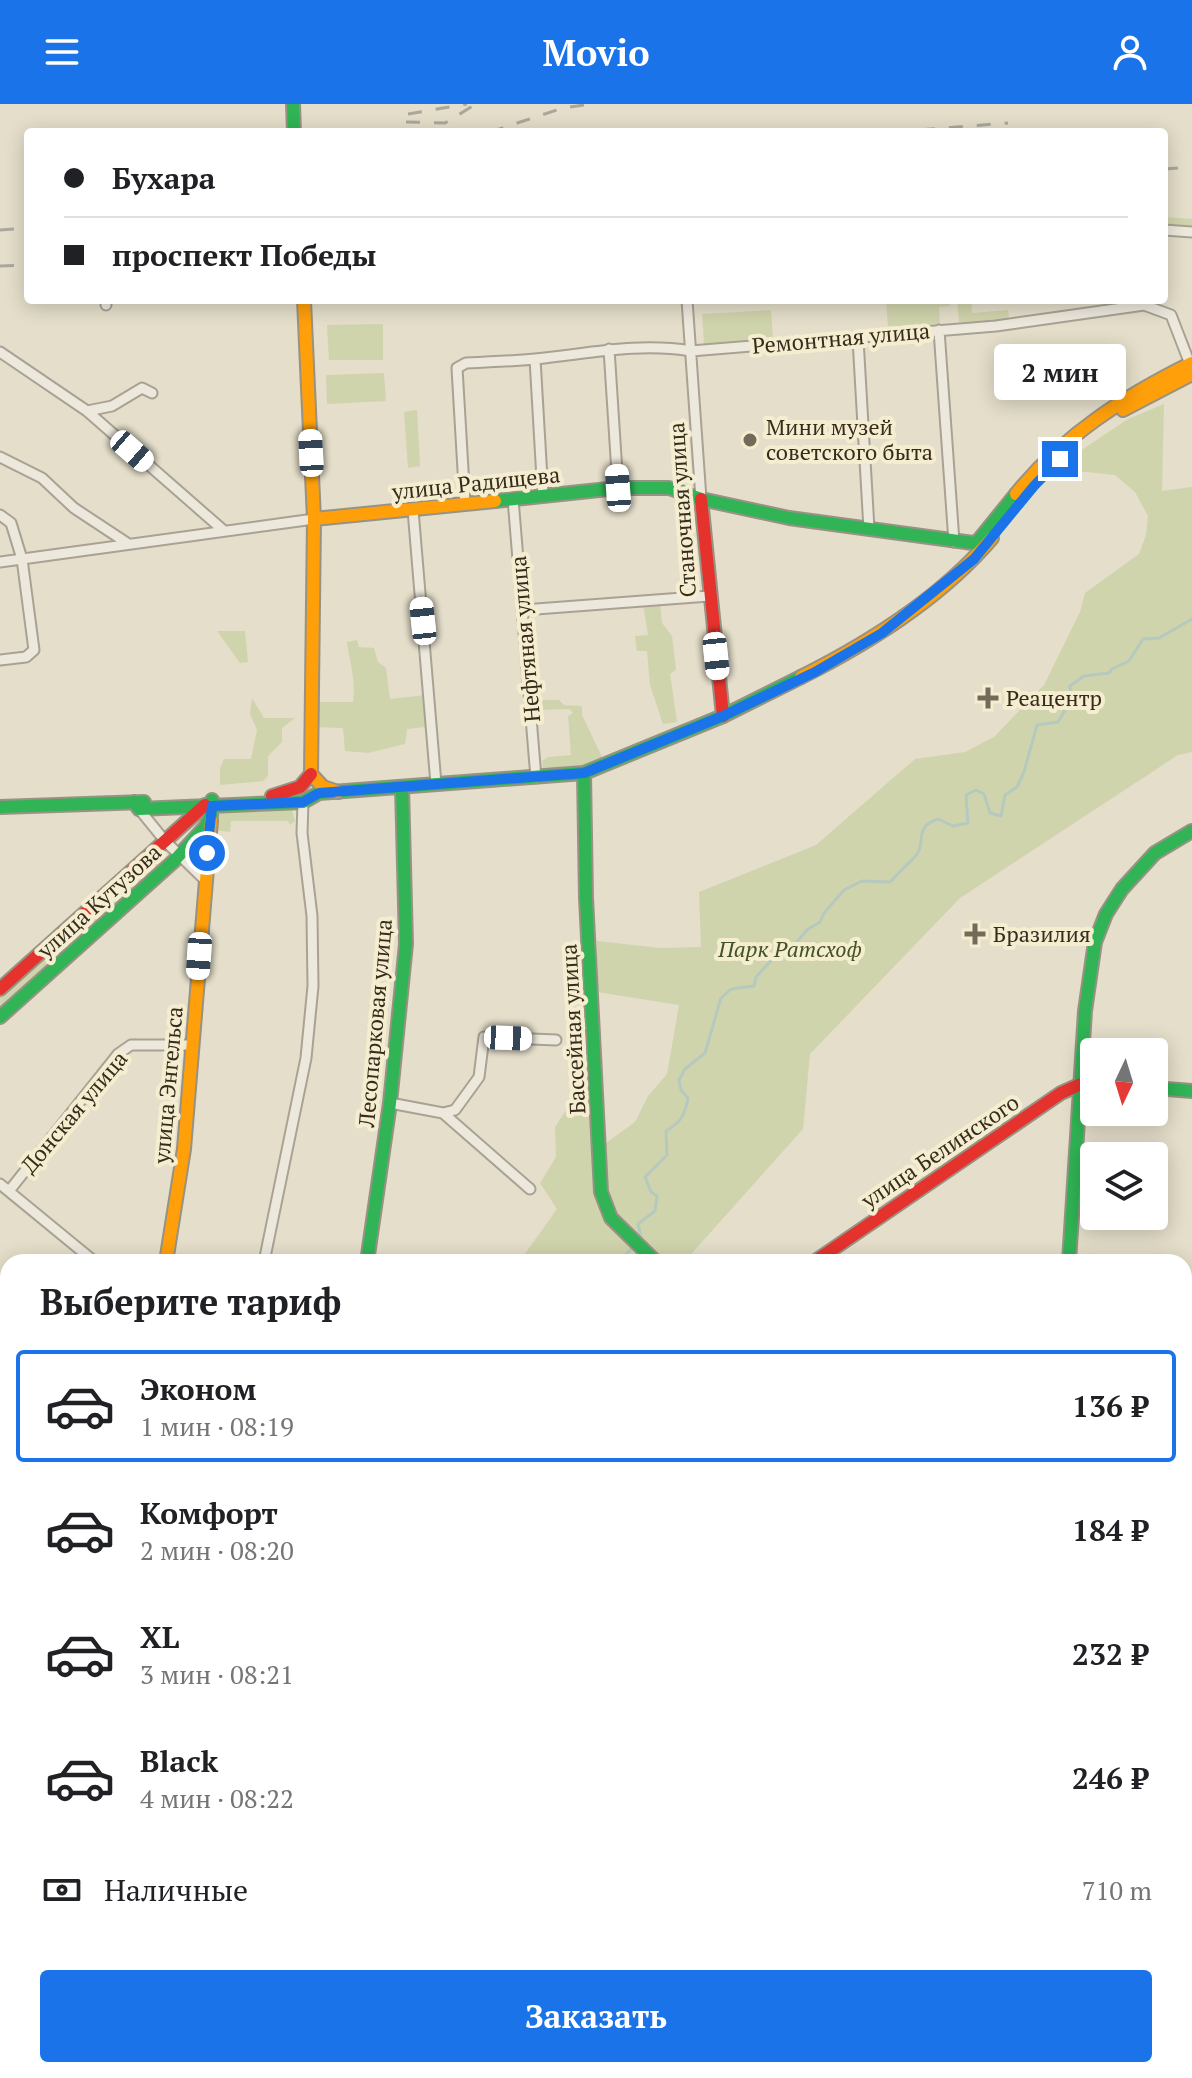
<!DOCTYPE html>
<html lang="ru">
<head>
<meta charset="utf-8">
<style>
	body { margin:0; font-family:"PT Serif",serif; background:#f6f6f6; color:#202124; height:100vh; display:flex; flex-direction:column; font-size:30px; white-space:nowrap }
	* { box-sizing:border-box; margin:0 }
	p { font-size:26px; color:#757577 }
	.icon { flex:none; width:44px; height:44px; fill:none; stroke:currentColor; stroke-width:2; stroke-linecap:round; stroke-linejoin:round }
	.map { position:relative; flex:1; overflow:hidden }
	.panel { position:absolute; left:0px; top:1150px; width:1192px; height:824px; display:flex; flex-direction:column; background:#fff; border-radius:24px 24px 0 0; box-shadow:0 4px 20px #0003 }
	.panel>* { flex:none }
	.guide { position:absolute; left:24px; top:24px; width:1144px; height:176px; border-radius:8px; box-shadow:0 4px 20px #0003; display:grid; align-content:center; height:176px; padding:0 40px; background:#fff }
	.needle { width:52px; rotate:184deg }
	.controls { position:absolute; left:1080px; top:934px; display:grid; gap:16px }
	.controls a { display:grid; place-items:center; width:88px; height:88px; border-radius:8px; background:#fff; box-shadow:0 4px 20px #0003; font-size:40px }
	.end { position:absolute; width:36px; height:36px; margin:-18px; border:10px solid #1a73e8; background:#fff; box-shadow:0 0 0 4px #fff }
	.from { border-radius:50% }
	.bubble { position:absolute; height:56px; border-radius:8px; background:#fff; box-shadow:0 4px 20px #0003; font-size:26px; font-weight:700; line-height:56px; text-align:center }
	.car { position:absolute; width:24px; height:48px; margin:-24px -12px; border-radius:10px; box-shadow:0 0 6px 2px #0007; background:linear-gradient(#fff 24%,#345 0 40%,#fff 0 76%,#345 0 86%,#fff 0) }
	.guide b { display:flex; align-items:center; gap:28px; height:76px; font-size:30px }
	.guide b+b { border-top:2px solid #e0e0e0 }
	.guide i { width:20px; height:20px; background:#202124 }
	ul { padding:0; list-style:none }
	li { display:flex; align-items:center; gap:24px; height:112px; margin:0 16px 12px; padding:0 24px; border:4px solid transparent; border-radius:8px }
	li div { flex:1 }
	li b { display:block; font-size:30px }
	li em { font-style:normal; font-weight:700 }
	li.current { border-color:#1a73e8 }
	li>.icon { width:72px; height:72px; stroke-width:1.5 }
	h2 { padding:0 40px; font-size:36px; line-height:96px }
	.pay { display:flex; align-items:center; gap:20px; height:88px; padding:0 40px; font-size:30px }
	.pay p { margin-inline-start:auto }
	.primary-button { display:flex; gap:16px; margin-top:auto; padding:16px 40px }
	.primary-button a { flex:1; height:92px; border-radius:8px; background:#1a73e8; color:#fff; font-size:32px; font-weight:700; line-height:92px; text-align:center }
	header { display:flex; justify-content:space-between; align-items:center; height:104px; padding:0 40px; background:#1a73e8; color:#fff; font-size:36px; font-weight:700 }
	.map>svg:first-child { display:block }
	.green { fill:#d0d4ac }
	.cemetery { fill:#cbceac }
	.water { fill:#b6c9bf }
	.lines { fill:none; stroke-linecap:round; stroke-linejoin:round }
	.stream { stroke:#b6c9bf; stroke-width:3 }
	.street-casing { stroke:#a9a294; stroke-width:13 }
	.fast-casing { stroke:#989284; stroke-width:16 }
	.slow-casing { stroke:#989284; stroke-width:16 }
	.jam-casing { stroke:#989284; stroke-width:16 }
	.street { stroke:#ece8dc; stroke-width:9 }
	.fast { stroke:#30b455; stroke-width:12 }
	.slow { stroke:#ff9f0a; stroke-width:12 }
	.jam { stroke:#e5322d; stroke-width:12 }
	.tram { stroke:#aaa79d; stroke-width:2 }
	.rail { stroke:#aaa79d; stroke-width:3; stroke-dasharray:14 14; stroke-linecap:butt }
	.route { stroke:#1a73e8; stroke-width:10 }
	.poi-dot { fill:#736a5a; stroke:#f5edd0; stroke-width:3 }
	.labels { text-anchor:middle; stroke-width:8; stroke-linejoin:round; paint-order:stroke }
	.street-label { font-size:22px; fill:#362b1d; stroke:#f5edd0 }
	.poi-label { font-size:22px; fill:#362b1d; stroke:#f5edd0; text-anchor:start }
	.park-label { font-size:22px; font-style:italic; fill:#435323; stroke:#f5edd0 }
</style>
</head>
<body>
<header><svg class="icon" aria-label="menu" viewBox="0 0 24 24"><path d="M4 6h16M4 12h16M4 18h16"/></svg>Movio<svg class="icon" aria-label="person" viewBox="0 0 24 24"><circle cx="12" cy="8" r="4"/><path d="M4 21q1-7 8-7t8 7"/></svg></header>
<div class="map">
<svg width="1192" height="1974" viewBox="0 0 1192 1974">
	<rect width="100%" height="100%" fill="#e4deca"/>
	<path class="green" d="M1164 113 1192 115V124L1164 122Z
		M886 196H950V202L939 203 940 220 888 223Z
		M957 196H971L972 209 1008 206 1009 212 1005 217 959 218Z
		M771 206 773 236 704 240 702 210Z
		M383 220V256H329L327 221Z
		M384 269 386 297 327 300 326 271Z
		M1164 300 1162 387 1192 383V648L1178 651 960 794 810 950 803 1025 684 1158H519L557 1105 540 1079 556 1053 555 1023 572 997 584 990 580 925 588 929 602 1042 635 1018 648 992 667 970 679 901 597 888V837L660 844 701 843 699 788 816 741 915 655 965 648 994 633 1044 581 1080 508 1085 489 1139 450 1146 431 1148 412 1135 388 1115 371 1076 367 1068 355 1128 315Z
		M417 306 420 362 408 364 404 308Z
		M660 499 662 519 672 532 676 566 670 570 677 618 663 620 650 581 647 547H637L635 532 648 531 643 500Z
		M217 527H245L248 558 240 559Z
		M357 536 359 543 374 544 378 558 386 564 390 595 426 591 425 623 407 625 405 640 368 649 345 647 343 624 314 623V598H353C356 574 350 562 347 538Z
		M252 594 264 614H295L282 624V638L268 652V672L263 677 220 681V664L224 655H251L257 626 250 610Z
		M539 596H559L564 601 582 602V611L604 657 580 665 543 669 542 657 548 653 571 651 568 612 573 609 570 605 539 606Z
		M292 706 295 717 290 721 288 717H231L230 728 215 726V710L220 708Z
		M159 750 165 756 0 904V892Z
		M0 1606C14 1633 7 1671 0 1699Z
		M8 1926 9 1966 7 1974H0V1940Z
		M57 1966H236L210 1974H55Z
		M311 1966H398L397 1974H309Z"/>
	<path class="cemetery" d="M1184 1918 1192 1919V1974H1156V1966H1184Z"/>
	<path class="water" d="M407 1966H514L513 1974H405Z"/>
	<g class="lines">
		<path class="stream" d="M638 1137 641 1133 638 1120 655 1107 657 1092 651 1088 645 1073 667 1051 666 1027C681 1018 685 1011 688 994L681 986 679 976 685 965 705 949 721 894 731 885 754 882 756 873 779 848 791 845 807 826 820 818 824 809 844 786 862 777 890 778C898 770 905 762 913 755 929 740 911 724 938 715L953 722 968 719 966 691 976 686 984 690 990 709 1001 712 1005 691 1017 683 1024 668 1037 621 1058 618 1071 596 1070 582 1084 572 1109 569 1112 565 1129 557 1143 535 1159 534 1192 515
			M619 1158 633 1143"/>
		<g class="street-casing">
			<path id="street" d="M1164 126 1192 128
				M106 196V201
				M687 196 701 395
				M939 226 954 438
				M858 235 869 425
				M609 245 618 384
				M0 248 87 307 223 426
				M535 255 543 392
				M87 307 112 302 142 284 152 289
				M0 353 42 374 74 404 127 439
				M513 395 536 674
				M465 400 457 264 466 259C489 258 512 257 535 255 587 250 638 238 691 247L996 222 1144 201 1171 211 1190 260
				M413 406 436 680
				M0 411 11 419 22 455 34 546 26 553 0 556
				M0 458 314 415
				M523 506 709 492
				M139 705 165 737 205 776
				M390 999 443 1009 530 1085
				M443 1009 455 1006 479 973 484 933 556 936
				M0 1080 95 1158
				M9 1087 118 950 131 941H193
				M264 1158 306 954 313 882 312 812 302 729 303 698
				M0 1338 7 1207
				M1189 1386 1192 1342
				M1184 1674 1192 1677"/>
		</g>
		<g class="fast-casing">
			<path id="fast" d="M293 0 294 28
				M495 397 618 384H669L701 395 789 414 973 439 978 437 1016 390
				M584 669 586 794 601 1088 611 1114 656 1158
				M134 698 139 705 303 698 319 689 584 669 723 612 801 573
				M0 703 144 698
				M0 913 174 757 206 722 211 711 212 696
				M1154 984 1192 987
				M367 1158 390 999 406 840 402 683
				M1069 1158 1085 907 1095 838 1106 810 1122 785 1155 749 1192 727
				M0 1517H8
				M1184 1826 1192 1829
				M676 1966V1974"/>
		</g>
		<g class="slow-casing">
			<path id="slow" d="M304 196 314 415
				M1123 306 1192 270
				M1016 390C1064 331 1125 292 1192 259
				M801 573C871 538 941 494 992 434
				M338 688 323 683 311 670 314 415 495 397
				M166 1158 184 1045 211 716
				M258 1974 268 1966"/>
		</g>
		<g class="jam-casing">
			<path id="jam" d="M701 395 723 612
				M272 692 300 683 311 670
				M0 885 205 701
				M814 1158 1061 989 1081 980H1094
				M0 1917 8 1899"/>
		</g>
		<use href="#street" class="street"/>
		<use href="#fast" class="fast"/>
		<use href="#slow" class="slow"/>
		<use href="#jam" class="jam"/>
		<path class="tram" d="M277 1974 284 1966"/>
		<path class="rail" d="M408 10 467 0
			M406 18 445 19 476 0
			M490 28 563 4 591 0
			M893 28 1008 19
			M1164 65 1192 63
			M0 126 28 124
			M0 162 28 161"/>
	</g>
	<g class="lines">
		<path class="route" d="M207 749 212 702 303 698 319 689 584 669 723 612 815 568 882 529 974 455 1034 382 1060 355"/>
	</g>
	<g class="poi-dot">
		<circle cx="750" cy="336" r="8"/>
		<path d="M984 582h8v8h8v8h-8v8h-8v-8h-8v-8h8z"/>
		<path d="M971 818h8v8h8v8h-8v8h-8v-8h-8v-8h8z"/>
	</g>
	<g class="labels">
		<g class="street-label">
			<text transform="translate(841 234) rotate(-5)" y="8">Ремонтная улица</text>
			<text transform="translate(476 379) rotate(-6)" y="8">улица Радищева</text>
			<text transform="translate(682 406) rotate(-94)" y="8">Станочная улица</text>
			<text transform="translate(525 535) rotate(-95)" y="8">Нефтяная улица</text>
			<text transform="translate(99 797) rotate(-42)" y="8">улица Кутузова</text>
			<text transform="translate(375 919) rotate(-85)" y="8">Лесопарковая улица</text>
			<text transform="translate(573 925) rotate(-93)" y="8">Бассейная улица</text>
			<text transform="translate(168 981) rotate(-85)" y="8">улица Энгельса</text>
			<text transform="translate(74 1008) rotate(-50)" y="8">Донская улица</text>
			<text transform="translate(940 1047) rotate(-34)" y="8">улица Белинского</text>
		</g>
		<g class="poi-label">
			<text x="766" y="331">Мини музей<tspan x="766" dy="25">советского быта</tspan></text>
			<text x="1006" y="602">Реацентр</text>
			<text x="993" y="838">Бразилия</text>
		</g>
		<g class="park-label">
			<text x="790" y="853">Парк Ратсхоф</text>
		</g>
	</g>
</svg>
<div class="controls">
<a><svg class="needle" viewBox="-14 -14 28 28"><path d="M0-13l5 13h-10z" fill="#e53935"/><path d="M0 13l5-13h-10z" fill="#757577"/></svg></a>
<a><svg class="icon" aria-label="layers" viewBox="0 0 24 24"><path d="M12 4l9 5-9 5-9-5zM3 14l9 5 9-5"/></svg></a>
</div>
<i class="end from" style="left:207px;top:749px"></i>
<i class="end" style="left:1060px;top:355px"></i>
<div class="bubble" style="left:994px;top:240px;width:132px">2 мин</div>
<i class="car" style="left:132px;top:347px;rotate:131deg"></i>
<i class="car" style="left:311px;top:349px;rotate:357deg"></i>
<i class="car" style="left:618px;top:384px;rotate:356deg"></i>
<i class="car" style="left:423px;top:517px;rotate:354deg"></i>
<i class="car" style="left:716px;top:552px;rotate:174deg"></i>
<i class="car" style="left:199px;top:852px;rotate:184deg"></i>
<i class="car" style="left:508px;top:934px;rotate:92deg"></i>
<div class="guide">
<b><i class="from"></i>Бухара</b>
<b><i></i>проспект Победы</b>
</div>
<section class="panel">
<h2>Выберите тариф</h2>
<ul>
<li class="current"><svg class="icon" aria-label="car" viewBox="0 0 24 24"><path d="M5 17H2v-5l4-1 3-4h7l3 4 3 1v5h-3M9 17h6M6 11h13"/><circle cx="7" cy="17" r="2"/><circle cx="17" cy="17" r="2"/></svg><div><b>Эконом</b><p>1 мин · 08:19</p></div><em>136 ₽</em></li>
<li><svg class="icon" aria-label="car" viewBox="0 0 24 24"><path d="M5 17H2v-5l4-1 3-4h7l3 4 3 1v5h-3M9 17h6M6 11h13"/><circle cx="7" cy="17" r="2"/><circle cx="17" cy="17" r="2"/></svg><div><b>Комфорт</b><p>2 мин · 08:20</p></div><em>184 ₽</em></li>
<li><svg class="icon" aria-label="car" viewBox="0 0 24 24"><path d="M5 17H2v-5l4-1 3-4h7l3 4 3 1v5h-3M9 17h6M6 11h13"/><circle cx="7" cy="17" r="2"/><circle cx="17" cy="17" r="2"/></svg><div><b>XL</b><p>3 мин · 08:21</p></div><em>232 ₽</em></li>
<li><svg class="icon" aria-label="car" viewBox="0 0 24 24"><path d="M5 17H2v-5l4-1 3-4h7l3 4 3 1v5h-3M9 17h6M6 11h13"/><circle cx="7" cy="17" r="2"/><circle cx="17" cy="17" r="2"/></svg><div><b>Black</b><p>4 мин · 08:22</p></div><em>246 ₽</em></li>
</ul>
<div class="pay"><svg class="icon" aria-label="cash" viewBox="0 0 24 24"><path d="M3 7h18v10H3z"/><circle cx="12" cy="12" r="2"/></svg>Наличные<p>710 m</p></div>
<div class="primary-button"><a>Заказать</a></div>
</section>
</div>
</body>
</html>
